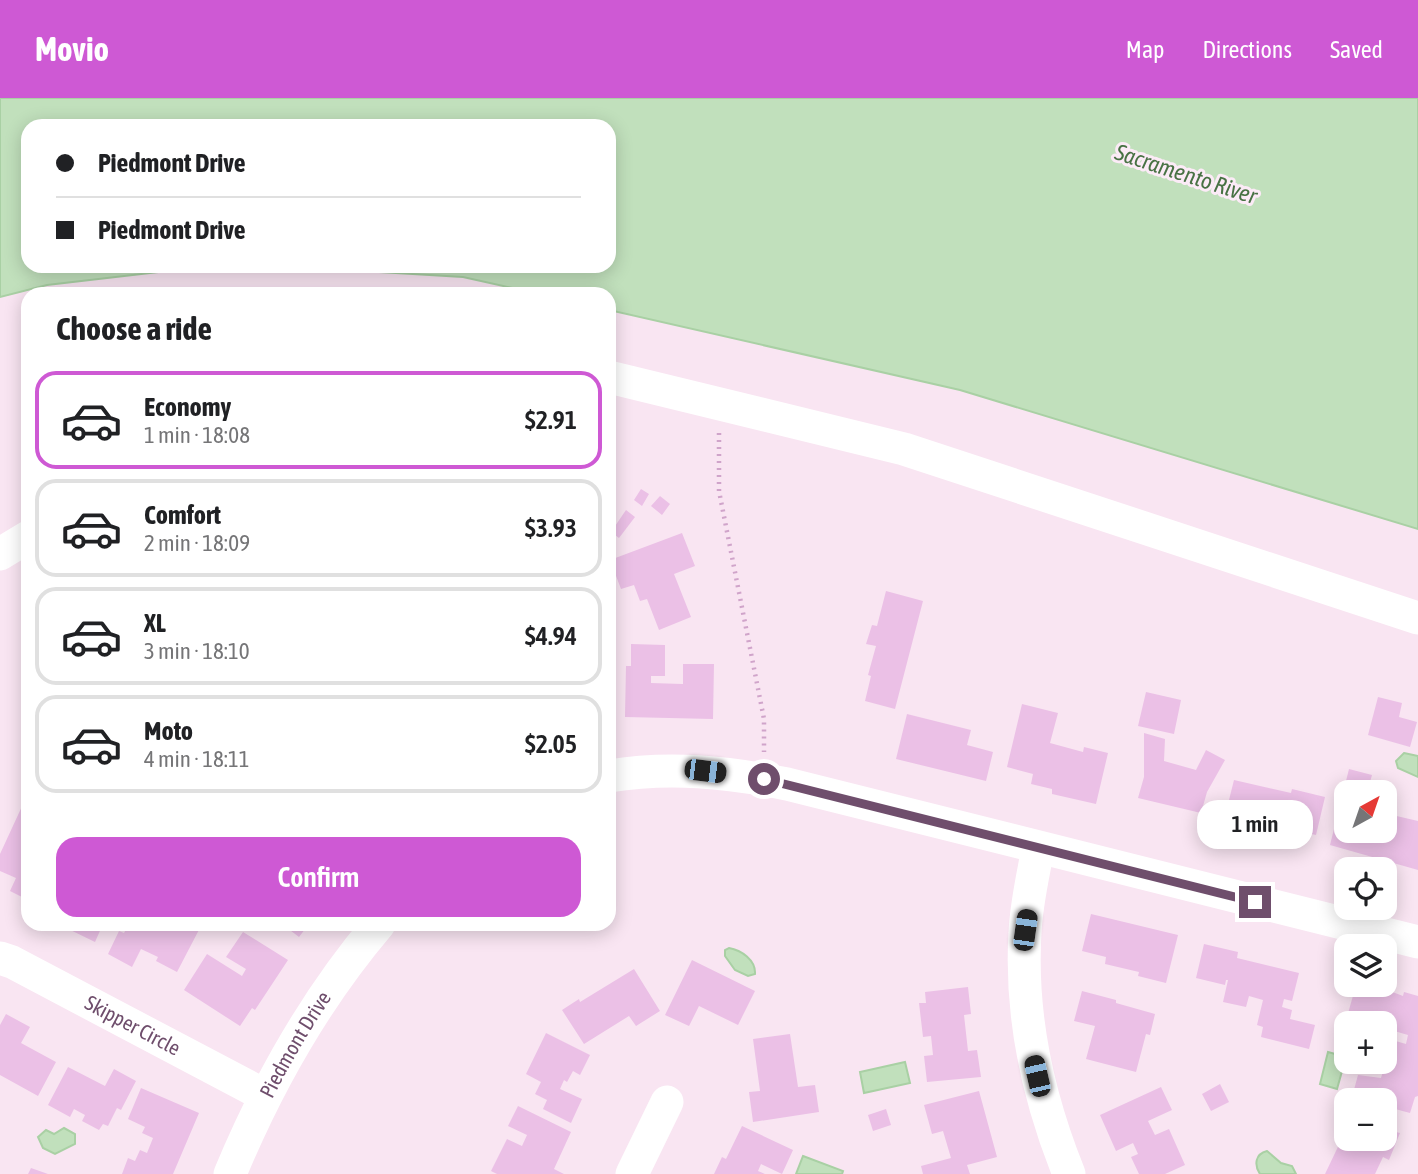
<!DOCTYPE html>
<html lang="en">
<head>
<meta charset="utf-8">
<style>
	body { margin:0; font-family:"Asap Condensed",sans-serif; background:#f6f6f6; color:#202124; height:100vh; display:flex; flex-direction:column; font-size:26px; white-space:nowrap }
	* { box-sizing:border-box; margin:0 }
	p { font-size:23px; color:#757577 }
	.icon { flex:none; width:38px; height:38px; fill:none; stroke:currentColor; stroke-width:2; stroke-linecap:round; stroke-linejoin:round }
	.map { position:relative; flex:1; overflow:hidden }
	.panel { position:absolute; left:21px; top:189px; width:595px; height:644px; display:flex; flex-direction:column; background:#fff; border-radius:21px; box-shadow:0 4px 18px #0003 }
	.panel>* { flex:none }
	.guide { position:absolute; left:21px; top:21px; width:595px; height:154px; border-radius:21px; box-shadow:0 4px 18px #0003; display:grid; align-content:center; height:154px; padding:0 35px; background:#fff }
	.needle { width:46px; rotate:40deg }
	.fabs { position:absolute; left:1334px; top:682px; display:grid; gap:14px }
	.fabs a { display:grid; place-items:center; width:63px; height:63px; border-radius:14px; background:#fff; box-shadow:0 4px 18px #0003; font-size:35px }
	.end { position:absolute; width:32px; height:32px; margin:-16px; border:9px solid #6f4e6c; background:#fff; box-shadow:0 0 0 4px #fff }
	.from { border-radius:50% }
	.bubble { position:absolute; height:49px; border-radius:21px; background:#fff; box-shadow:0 4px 18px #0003; font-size:23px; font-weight:600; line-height:49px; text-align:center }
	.car { position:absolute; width:21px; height:42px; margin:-21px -10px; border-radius:9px; box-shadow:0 0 5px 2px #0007; background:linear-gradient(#222 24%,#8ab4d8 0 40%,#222 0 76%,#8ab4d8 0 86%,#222 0) }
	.guide b { display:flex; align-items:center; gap:24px; height:66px; font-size:26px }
	.guide b+b { border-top:2px solid #e0e0e0 }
	.guide i { width:18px; height:18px; background:#202124 }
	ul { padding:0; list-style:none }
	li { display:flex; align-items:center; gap:21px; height:98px; margin:0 14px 10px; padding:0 21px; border:4px solid #e0e0e0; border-radius:21px }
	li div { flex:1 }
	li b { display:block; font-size:26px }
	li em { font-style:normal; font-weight:600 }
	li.active { border-color:#ce59d4 }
	li>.icon { width:63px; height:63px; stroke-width:1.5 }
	h2 { padding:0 35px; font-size:32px; line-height:84px }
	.button { display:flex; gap:14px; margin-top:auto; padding:14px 35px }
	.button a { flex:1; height:80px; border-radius:21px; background:#ce59d4; color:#fff; font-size:28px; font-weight:600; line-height:80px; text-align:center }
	header { display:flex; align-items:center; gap:42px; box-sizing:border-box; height:98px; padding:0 35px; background:#ce59d4; color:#fff }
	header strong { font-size:33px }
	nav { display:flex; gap:38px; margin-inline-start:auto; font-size:24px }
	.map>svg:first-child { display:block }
	.water { fill:#c1e0bc; stroke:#a9d0a4; stroke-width:2 }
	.building { fill:#ebc0e6 }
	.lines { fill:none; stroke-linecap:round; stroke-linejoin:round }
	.path { stroke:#d0a4ca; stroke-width:4.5; stroke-dasharray:2 5; stroke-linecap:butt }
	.minor { stroke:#fff; stroke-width:33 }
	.route { stroke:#6f4e6c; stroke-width:9 }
	.labels { text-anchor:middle; stroke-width:6; stroke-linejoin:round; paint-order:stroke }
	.street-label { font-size:21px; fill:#6f4e6c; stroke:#fcebf7 }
	.water-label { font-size:23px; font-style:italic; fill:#487244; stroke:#fcebf7 }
</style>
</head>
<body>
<header>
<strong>Movio</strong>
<nav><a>Map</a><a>Directions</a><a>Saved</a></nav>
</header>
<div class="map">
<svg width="1418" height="1076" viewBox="0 0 1418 1076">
	<rect width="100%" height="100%" fill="#f9e5f2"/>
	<path class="water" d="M0 0H1418V431L960 292 609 212V196H539L463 179 278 168H609V28H28V168H210L47 187 0 199Z
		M1404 655 1418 658V679L1398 670 1396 663Z
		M729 850C741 852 756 862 755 876L748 878 735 872 725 858V852Z
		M1328 954 1346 959 1337 991 1320 986Z
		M905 964 910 985 864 995 860 974Z
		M64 1030 75 1036V1046L55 1056 43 1050 38 1039 46 1032 54 1036Z
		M1267 1053 1281 1065 1292 1068 1296 1076H1260C1254 1067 1255 1056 1267 1053Z
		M803 1058 843 1073 842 1076H796Z"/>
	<path class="building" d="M641 391 649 396 642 408 634 402Z
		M660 398 670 406 662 417 651 408Z
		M626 412 635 419 619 440 611 434Z
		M682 435 695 468 674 476 691 519 659 532 647 501 640 503 634 487 621 491 610 462Z
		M886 493 923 503 895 611 865 603 871 578 868 577 876 548 866 546 872 527 877 528Z
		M631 546 665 547V578H651V585L683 586V566H714L713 621 625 619 626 568H631Z
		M1146 594 1181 602 1174 636 1138 628Z
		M1378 599 1402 605 1399 619 1417 624 1410 649 1368 637Z
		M1022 606 1058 615 1050 645 1083 654 1084 649 1108 655 1096 706 1052 696V691L1031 686 1033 676 1007 669Z
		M907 616 971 632 967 647 993 654 986 683 896 661Z
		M1144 635 1165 641 1164 663 1196 672 1206 652 1225 662 1207 694 1201 715 1138 700 1144 679Z
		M1349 671 1372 677 1367 695H1346V733H1384V698L1392 699 1388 716 1418 723V772L1330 747Z
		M1234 682 1291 695 1292 691 1325 699 1316 737 1307 735 1306 741 1224 722Z
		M24 704 28 705V802L10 793 16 780 0 773V756Z
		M1091 816 1178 837 1166 885 1138 878 1139 874 1105 866 1106 859 1082 853Z
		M58 826H103L95 844Z
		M122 826H202L177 874 156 863 158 859 141 851 132 869 108 856 119 833 124 835 127 829Z
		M282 826H309L299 839Z
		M243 834 288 862 255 912 252 910 240 928 184 892 207 856 242 878 246 871 226 859Z
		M1204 846 1238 854 1237 860 1299 875 1292 903 1284 901 1282 909 1292 912 1290 921 1315 927 1309 951 1261 939 1263 929 1257 927 1263 902 1249 898 1246 909 1223 904 1228 882H1226L1225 887 1196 880Z
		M692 862 755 893 738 927 699 908 689 928 665 917Z
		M634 871 660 913 636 928 629 918 584 946 562 912 579 901 580 904Z
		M1356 887H1374L1403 898 1404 894 1418 898V998L1415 999 1410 1015 1384 1008V1003H1366L1352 999 1358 977 1381 980 1392 942 1406 946 1408 937 1384 930V926H1369L1347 919Z
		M968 889 971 916 964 917 968 953 977 952 981 979 927 984 924 958 933 957 931 938 923 939 919 905H926L925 894Z
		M1082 893 1116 902V905L1155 916 1150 937 1146 936 1136 974 1086 961 1095 928 1074 923Z
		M6 916 30 929 21 945 56 964 38 998 0 977V927Z
		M546 935 590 957 580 977 573 973 567 984 564 982 560 991 582 1001 571 1025 543 1011 547 1002 535 996 541 984 526 976Z
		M790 936 798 989 815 987 819 1014 753 1024 749 994 760 993 753 941Z
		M68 969 105 988 114 971 136 983 121 1012 117 1010 108 1028 103 1026 99 1032 82 1023 85 1017 74 1011 70 1019 48 1007Z
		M1220 986 1229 1004 1211 1013 1202 996Z
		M1161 989 1172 1012 1148 1023 1155 1037 1169 1031 1185 1067 1165 1076H1139L1131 1059 1138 1056 1133 1045 1116 1053 1100 1017Z
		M141 990 199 1015 173 1076H122L128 1060 135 1063 140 1052 147 1055 153 1040 142 1035 145 1029 128 1021Z
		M979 993 997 1059 967 1067 970 1076H923L921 1068 951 1060 943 1033 932 1036 924 1007Z
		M518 1008 571 1034 554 1071 564 1076H497L491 1073 507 1041 522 1048 527 1037 508 1028Z
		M886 1011 891 1027 873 1033 868 1017Z
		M742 1028 793 1052 782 1076 761 1066 758 1073 765 1076H714L722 1059 726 1061Z
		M1384 1031 1400 1035 1389 1062 1383 1059 1375 1076H1325L1346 1032V1041H1384Z
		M31 1070 48 1076H28Z"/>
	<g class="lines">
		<path class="path" d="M719 335V393L764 621V654"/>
		<g class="minor">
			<path d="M609 279 904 351 1418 520"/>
			<path d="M0 456 28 439"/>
			<path d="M609 678C670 668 727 674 787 686L1418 844"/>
			<path d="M1038 750C1033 778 1026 807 1025 835 1020 919 1038 999 1069 1076"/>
			<path id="s1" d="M0 860 12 864 264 997"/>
			<path id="s2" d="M230 1076C267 987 316 900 379 826"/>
			<path d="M632 1076 667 1004"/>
		</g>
	</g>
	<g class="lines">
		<path class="route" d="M764 681 1255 804"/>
	</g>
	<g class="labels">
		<g class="street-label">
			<text dy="7" stroke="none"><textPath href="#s1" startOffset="149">Skipper Circle</textPath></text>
			<text dy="7" stroke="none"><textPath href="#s2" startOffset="145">Piedmont Drive</textPath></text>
		</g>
		<g class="water-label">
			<text transform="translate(1186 76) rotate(18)" y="8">Sacramento River</text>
		</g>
	</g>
</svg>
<div class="fabs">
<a><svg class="needle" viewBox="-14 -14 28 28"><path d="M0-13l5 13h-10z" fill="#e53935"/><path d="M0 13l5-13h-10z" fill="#757577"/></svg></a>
<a><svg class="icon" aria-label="locate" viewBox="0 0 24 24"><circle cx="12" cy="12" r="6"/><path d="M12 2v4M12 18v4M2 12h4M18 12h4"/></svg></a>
<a><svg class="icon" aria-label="layers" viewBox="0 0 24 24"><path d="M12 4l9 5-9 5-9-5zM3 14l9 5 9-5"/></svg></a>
<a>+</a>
<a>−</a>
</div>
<i class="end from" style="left:764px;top:681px"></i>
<i class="end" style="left:1255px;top:804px"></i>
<div class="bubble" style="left:1197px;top:702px;width:116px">1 min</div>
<i class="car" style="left:705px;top:673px;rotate:97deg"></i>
<i class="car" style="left:1025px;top:832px;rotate:8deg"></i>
<i class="car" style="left:1037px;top:978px;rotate:347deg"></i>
<div class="guide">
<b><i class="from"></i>Piedmont Drive</b>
<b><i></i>Piedmont Drive</b>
</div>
<section class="panel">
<h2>Choose a ride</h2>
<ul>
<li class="active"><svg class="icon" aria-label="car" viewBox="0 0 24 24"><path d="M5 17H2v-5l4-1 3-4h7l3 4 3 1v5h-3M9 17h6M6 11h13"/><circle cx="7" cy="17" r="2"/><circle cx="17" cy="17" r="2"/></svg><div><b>Economy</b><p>1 min · 18:08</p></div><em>$2.91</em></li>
<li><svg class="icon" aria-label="car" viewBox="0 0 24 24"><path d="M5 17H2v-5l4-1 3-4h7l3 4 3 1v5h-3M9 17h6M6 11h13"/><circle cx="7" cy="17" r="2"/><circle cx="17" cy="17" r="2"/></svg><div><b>Comfort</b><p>2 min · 18:09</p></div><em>$3.93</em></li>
<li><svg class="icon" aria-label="car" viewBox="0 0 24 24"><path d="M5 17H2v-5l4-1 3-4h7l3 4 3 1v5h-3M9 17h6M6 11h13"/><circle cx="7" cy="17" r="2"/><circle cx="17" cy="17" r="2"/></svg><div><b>XL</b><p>3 min · 18:10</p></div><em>$4.94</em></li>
<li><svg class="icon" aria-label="car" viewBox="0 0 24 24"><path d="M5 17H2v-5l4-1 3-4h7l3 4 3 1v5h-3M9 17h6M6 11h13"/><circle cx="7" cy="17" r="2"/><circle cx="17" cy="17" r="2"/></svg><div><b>Moto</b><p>4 min · 18:11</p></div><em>$2.05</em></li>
</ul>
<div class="button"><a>Confirm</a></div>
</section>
</div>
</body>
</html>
